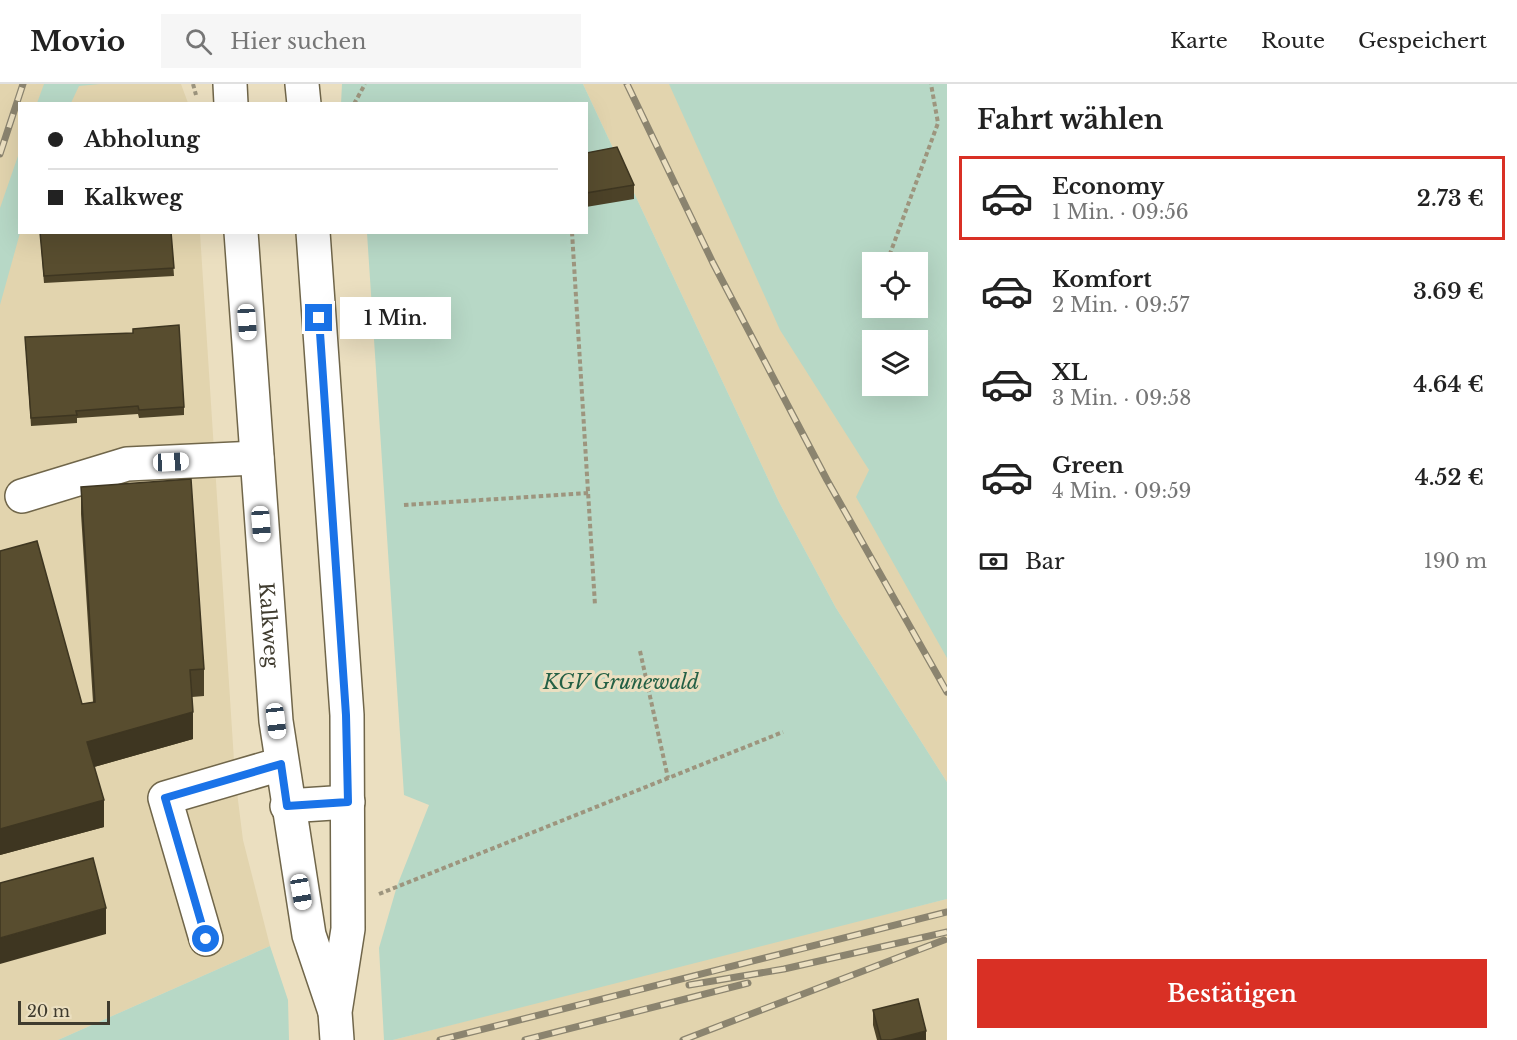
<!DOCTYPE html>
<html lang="de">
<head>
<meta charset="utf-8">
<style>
	body { margin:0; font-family:"Libre Baskerville",serif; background:#f6f6f6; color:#222; height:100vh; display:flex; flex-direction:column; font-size:22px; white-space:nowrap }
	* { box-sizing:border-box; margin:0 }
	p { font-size:20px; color:#767676 }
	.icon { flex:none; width:33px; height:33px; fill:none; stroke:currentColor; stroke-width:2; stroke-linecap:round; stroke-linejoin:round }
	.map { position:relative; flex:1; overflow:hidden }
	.sheet { display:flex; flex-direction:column; background:#fff; width:570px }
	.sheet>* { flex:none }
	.banner { position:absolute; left:18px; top:18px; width:570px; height:132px; border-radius:0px; box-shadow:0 6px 24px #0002; display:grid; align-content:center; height:132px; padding:0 30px; background:#fff }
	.fabs { position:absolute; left:862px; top:168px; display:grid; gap:12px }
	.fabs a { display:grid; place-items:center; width:66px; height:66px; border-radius:0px; background:#fff; box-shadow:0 6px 24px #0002; font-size:30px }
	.scale { position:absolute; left:18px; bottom:15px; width:92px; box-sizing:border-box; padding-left:6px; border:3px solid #3f3b2e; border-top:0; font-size:16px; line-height:21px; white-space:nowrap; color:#3f3b2e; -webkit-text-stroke:4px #ebdfc0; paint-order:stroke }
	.end { position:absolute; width:27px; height:27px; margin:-14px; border:8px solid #1a73e8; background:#fff; box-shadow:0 0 0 3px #fff }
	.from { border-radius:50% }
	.bubble { position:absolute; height:42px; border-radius:0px; background:#fff; box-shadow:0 6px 24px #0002; font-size:20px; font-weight:600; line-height:42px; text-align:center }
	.car { position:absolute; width:18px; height:36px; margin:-18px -9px; border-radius:8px; box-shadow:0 0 4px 2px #0007; background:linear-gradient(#fff 24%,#345 0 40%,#fff 0 76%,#345 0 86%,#fff 0) }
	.banner b { display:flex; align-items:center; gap:21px; height:57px; font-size:22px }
	.banner b+b { border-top:2px solid #e0e0e0 }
	.banner i { width:15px; height:15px; background:#222 }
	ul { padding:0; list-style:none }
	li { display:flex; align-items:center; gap:18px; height:84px; margin:0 12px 9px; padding:0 18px; border:3px solid transparent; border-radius:0px }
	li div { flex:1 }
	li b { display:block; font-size:22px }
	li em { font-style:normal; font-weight:600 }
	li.active { border-color:#d93025 }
	li>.icon { width:54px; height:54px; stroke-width:1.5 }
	h2 { padding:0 30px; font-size:27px; line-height:72px }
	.pay { display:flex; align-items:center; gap:15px; height:66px; padding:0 30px; font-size:22px }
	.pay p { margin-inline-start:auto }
	.action { display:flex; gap:12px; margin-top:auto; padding:12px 30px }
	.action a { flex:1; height:69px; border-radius:0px; background:#d93025; color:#fff; font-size:24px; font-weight:600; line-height:69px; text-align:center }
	header { display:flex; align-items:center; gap:36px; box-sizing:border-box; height:84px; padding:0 30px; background:#fff; border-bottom:2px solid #e0e0e0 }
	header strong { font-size:28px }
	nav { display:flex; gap:33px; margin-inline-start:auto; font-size:21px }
	.search { width:420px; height:54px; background:#f6f6f6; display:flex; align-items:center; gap:15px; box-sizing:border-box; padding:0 21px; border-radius:0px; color:#767676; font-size:22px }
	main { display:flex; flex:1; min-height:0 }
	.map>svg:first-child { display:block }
	.built { fill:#e2d4ae }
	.green { fill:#b7d8c6; fill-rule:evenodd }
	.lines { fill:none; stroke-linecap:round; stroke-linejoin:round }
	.minor-casing { stroke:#70664a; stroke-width:36 }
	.path { stroke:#9d957e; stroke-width:4; stroke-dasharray:4.5 3; stroke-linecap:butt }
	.minor { stroke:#fff; stroke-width:33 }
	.rail-casing { stroke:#8b846f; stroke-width:7 }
	.rail { stroke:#ebdfc0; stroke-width:4.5; stroke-dasharray:14; stroke-linecap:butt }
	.wall { fill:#4c4228 }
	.shaded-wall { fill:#3e3621 }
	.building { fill:#584d2f; stroke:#3e3621; stroke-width:1.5 }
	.route { stroke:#1a73e8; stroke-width:8 }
	.labels { text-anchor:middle; stroke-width:6; stroke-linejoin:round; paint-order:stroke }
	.street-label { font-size:20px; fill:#3f3b2e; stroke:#ebdfc0 }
	.park-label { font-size:20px; font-style:italic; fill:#246045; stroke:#ebdfc0 }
</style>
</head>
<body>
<header>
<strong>Movio</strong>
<div class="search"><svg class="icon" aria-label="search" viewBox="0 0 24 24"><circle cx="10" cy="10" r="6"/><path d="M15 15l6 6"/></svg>Hier suchen</div>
<nav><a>Karte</a><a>Route</a><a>Gespeichert</a></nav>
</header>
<main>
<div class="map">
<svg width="947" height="956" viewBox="0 0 947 956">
	<rect width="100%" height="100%" fill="#ebdfc0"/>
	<path class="built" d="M0 0H181L188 19 20 20V148L200 149 235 692 243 756 270 862 58 956H0Z
		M583 0H679L869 386 947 521V698L836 524 779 418Z
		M947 815V956H393L702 875Z"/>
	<path class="green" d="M44 0H100L79 2 71 19H37Z
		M342 0H583L779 418 836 524 947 698V815L393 956H384L379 864 397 802 429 721 404 711 367 149 586 148V20H341Z
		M669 0H947V574L856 413 869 386 780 246ZM873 178H918V224H873ZM918 256V302H873V256Z
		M19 69 20 149 0 221V124Z
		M270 862 288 916 289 956H58Z"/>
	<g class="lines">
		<g class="minor-casing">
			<g id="minor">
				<path d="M230 0 231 20"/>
				<path d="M302 0 304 20"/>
				<path id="s1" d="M241 148 276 637 309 851 334 925"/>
				<path d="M313 148 347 631 348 845 335 928 337 956"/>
				<path d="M22 412 127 380 257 374"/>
				<path d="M287 722 348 718"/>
				<path d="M206 855 165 714 281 680"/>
			</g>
		</g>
		<path class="path" d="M193 0 196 11
			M354 20 365 0
			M572 148 595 521
			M887 178 938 39 931 0
			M870 225 873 217
			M404 421 589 409
			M640 567 668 694
			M379 810 783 648"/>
		<use href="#minor" class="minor"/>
		<g class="rail-casing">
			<path id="rail" d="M627 0 713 179 827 396 947 608
				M0 70 23 0
				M689 901 784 885 947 848
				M440 956 947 828
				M525 956 748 899
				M683 956 944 856"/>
		</g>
		<use href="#rail" class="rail"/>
	</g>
	<path class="wall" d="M586 69 634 101V115L586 123Z
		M40 148H171L174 192 44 199Z
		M25 253 184 323V331L139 334 138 330 77 334V339L31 342Z
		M81 403 204 585V612L192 613 193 655 94 683 104 743 0 771V467L82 620 93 618 81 430Z
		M873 926 926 956H877L873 941Z"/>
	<path class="shaded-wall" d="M193 628V655L87 685V658Z
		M104 716V743L0 771V745Z
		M106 824V850L0 880V854Z
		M926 947V956H891Z"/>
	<path class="building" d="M617 63 634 101 586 109V69Z
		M40 148H171L174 184 44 192Z
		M179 241 184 323 139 326 138 322 76 327 77 331 31 334 25 253 133 249V245Z
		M191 395 204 585 190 586 193 628 87 658 104 716 0 745V467L37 457 82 620 95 618 81 403Z
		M93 774 106 824 0 854V799Z
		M918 915 926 947 891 956H881L873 926Z"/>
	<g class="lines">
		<path class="route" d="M206 855 165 714 281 680 287 722 348 718 346 631 319 234"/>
	</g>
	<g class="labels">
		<g class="street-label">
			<text dy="7" stroke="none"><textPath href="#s1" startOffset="394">Kalkweg</textPath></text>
		</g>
		<g class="park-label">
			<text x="621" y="605">KGV Grunewald</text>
		</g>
	</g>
</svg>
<div class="fabs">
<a><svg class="icon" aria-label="locate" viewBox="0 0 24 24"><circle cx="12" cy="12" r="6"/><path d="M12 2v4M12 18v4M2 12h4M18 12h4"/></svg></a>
<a><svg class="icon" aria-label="layers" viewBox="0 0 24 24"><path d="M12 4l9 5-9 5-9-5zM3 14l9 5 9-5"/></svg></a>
</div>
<div class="scale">20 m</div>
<i class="end from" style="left:206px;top:855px"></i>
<i class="end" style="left:319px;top:234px"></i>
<div class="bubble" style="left:340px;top:213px;width:111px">1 Min.</div>
<i class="car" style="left:247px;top:238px;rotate:176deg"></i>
<i class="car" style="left:171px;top:378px;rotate:87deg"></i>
<i class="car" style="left:261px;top:440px;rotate:176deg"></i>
<i class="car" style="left:276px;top:637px;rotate:173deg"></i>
<i class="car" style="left:301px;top:808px;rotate:170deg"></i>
<div class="banner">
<b><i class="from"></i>Abholung</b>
<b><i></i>Kalkweg</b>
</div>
</div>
<section class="sheet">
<h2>Fahrt wählen</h2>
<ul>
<li class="active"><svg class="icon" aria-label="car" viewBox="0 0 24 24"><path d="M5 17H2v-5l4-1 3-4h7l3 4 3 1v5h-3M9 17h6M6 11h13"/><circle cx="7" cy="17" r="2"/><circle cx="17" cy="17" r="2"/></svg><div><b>Economy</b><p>1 Min. · 09:56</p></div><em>2.73 €</em></li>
<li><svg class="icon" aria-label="car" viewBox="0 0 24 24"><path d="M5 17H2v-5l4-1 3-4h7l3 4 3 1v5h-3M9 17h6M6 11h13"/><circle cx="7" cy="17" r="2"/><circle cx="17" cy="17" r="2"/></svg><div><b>Komfort</b><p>2 Min. · 09:57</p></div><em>3.69 €</em></li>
<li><svg class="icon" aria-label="car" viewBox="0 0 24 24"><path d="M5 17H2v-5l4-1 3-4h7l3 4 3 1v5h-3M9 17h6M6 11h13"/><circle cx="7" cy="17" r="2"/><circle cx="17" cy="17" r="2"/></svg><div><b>XL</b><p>3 Min. · 09:58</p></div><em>4.64 €</em></li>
<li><svg class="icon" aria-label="car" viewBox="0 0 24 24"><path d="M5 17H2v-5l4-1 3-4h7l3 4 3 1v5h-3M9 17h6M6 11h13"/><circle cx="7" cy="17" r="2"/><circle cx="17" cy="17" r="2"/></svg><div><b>Green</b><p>4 Min. · 09:59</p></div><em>4.52 €</em></li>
</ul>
<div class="pay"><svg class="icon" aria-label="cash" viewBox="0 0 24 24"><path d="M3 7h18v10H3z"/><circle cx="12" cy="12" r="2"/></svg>Bar<p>190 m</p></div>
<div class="action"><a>Bestätigen</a></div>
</section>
</main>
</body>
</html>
